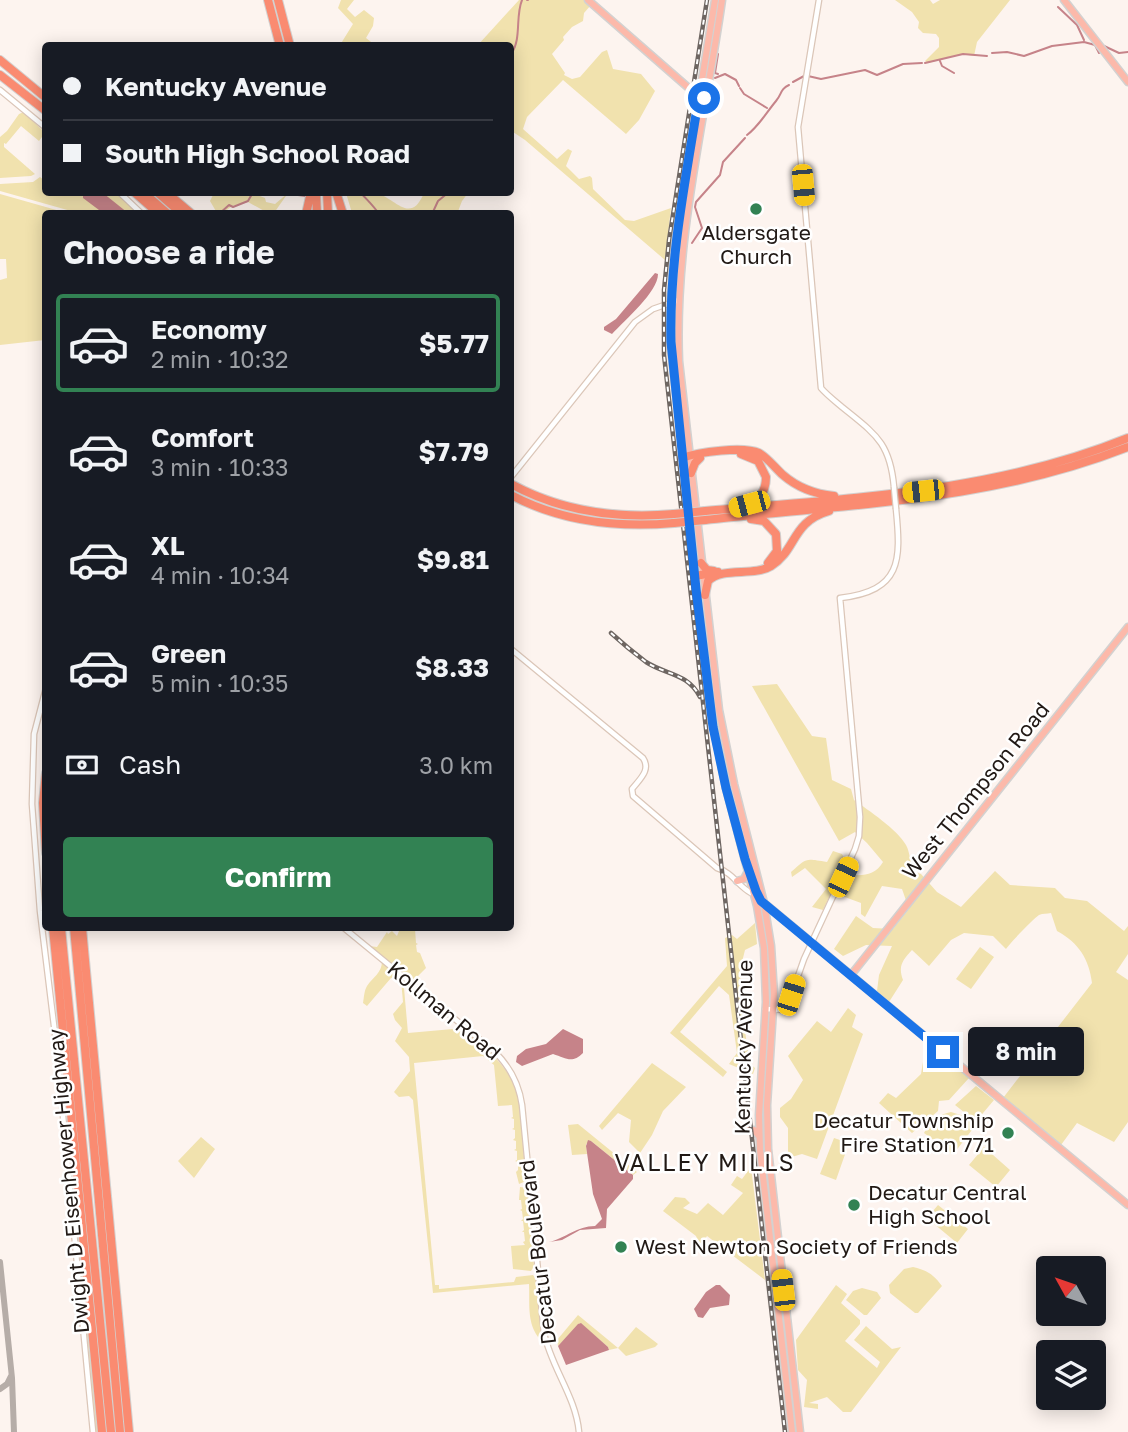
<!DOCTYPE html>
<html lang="en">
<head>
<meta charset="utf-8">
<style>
	body { margin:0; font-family:"Golos Text",sans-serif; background:#20242c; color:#f1f3f6; height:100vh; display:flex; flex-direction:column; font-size:26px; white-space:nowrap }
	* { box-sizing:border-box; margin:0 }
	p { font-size:23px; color:#9ea1a6 }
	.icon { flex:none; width:38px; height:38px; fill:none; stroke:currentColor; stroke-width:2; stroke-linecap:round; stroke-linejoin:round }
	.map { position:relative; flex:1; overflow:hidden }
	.side { position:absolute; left:42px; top:210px; width:472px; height:721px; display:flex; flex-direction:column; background:#171b24; border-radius:7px; box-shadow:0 4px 18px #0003 }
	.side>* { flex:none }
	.banner { position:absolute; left:42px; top:42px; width:472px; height:154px; border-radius:7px; box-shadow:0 4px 18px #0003; display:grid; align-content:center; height:154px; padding:0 21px; background:#171b24 }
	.needle { width:46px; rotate:310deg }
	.fabs { position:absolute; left:1036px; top:1256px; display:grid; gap:14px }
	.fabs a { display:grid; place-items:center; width:70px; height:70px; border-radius:7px; background:#171b24; box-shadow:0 4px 18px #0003; font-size:35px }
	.end { position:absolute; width:32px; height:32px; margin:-16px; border:9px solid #1a73e8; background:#fff; box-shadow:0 0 0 4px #fff }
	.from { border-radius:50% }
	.bubble { position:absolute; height:49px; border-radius:7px; background:#171b24; box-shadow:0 4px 18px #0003; font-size:23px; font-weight:700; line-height:49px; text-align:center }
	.car { position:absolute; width:21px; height:42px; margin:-21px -10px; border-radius:9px; box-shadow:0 0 5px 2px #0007; background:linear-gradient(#f5c518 24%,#345 0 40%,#f5c518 0 76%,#345 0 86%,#f5c518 0) }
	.banner b { display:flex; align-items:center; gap:24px; height:66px; font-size:26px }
	.banner b+b { border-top:2px solid #363941 }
	.banner i { width:18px; height:18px; background:#f1f3f6 }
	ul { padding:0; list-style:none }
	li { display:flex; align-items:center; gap:21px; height:98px; margin:0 14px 10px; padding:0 7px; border:4px solid transparent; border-radius:7px }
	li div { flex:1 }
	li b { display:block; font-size:26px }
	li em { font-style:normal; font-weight:700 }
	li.active { border-color:#328253 }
	li>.icon { width:63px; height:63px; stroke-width:1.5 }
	h2 { padding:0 21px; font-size:32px; line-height:84px }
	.pay { display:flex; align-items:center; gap:18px; height:77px; padding:0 21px; font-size:26px }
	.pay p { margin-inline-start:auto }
	.action { display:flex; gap:14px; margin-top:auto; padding:14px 21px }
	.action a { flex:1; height:80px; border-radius:7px; background:#328253; color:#fff; font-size:28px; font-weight:700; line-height:80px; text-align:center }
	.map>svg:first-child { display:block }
	.green { fill:#f1e2ae }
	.water { fill:#c68389 }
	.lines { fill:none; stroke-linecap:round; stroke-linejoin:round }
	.stream { stroke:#c68389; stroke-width:2 }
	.taxiway { stroke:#b6ada8; stroke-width:6 }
	.minor-casing { stroke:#dbc6b8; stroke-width:7 }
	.major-casing { stroke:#d3d1d0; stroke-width:9 }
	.highway-casing { stroke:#d3d1d0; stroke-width:10 }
	.minor { stroke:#fff; stroke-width:4.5 }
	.major { stroke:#fcb9aa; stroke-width:6 }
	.highway { stroke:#fa8b71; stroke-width:8 }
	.rail-casing { stroke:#6e6662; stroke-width:4.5 }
	.rail { stroke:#fff; stroke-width:2; stroke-dasharray:5; stroke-linecap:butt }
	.minor-bridge-casing { stroke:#dbc6b8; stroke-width:7; stroke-linecap:butt }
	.highway-bridge-casing { stroke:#d3d1d0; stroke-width:10; stroke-linecap:butt }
	.minor-bridge { stroke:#fff; stroke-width:4.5 }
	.highway-bridge { stroke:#fa8b71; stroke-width:8 }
	.route { stroke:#1a73e8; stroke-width:9 }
	.poi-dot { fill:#328253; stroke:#fff; stroke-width:2.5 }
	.labels { text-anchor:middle; stroke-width:5; stroke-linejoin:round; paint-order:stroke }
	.poi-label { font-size:21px; fill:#211915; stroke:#fff; text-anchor:start }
	.street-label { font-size:21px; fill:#211915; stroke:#fff }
	.neighbourhood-label { font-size:23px; letter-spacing:2px; fill:#211915; stroke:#fff }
</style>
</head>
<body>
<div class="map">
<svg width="1128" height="1432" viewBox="0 0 1128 1432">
	<rect width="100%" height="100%" fill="#fdf4ef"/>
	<path class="green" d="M341 0H354L347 9 355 17 364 10 374 18 373 26 366 38 375 45H340L353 24 338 8Z
		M519 0H585L591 5 584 13 583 21 572 27 563 37 564 40 552 54 565 73 564 75 572 79 580 77 602 52 607 50 613 69 641 74 655 91 639 120 626 134 563 80 527 117 523 129 557 159 568 149 572 151 566 166 579 179 590 176 592 178 593 189 625 220 634 221 671 208 665 260 525 140 513 132 511 133V46H477Z
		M895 0H930L933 4 940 0H1010L977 42 974 56 963 54 928 63 925 61 939 47V38L936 34 923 33 918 28 919 22 912 12Z
		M24 112 45 133 39 141 21 126 6 144 4 143V147L35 174 31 176 0 178V137L7 131 19 114Z
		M40 177 44 180 45 178 46 192 116 193 139 213H78L0 191V184L33 182Z
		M214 193H252L265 198 266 202 275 204 288 193 274 213H268L248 202 232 206 223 213H217L210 201Z
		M346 193C354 192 365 191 374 192 395 197 410 226 424 193H468L462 201 457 214 352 213Z
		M0 194 67 213 46 214 45 340 0 345V280L7 278 6 259H0Z
		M777 684 812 736 826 738 832 780 851 789 854 800C868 810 898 830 906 845 910 852 910 864 914 872L921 874 937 892 961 907 995 871 1010 885 1055 888 1065 898 1087 901 1124 931 1128 926V954L1116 972 1128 980V1122L1114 1142 1077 1123 1061 1145 1003 1098 1092 983C1089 959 1079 943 1057 931L1051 913C1047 914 1043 913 1039 915 1034 918 1010 943 1006 949L993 936 964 933 951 940 929 966 912 950C902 961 898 966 903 980L889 1002 877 991 879 975 892 946 866 945 843 956 834 949 856 916 873 928 893 929 909 909 902 889 882 886 865 917 861 914V903L842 896 836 883 823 910 812 907 826 889 805 868 792 877 791 872C807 858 804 858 827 862L833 851 842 854 853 875C865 876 876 874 883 862L867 843 855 832 839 841 752 686Z
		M755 923 757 944 745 950 740 970 742 1009 747 1010 748 1018H743L750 1064 755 1068 753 1074 729 1064 737 1053 729 995 719 986 680 1032 727 1072 723 1077 670 1033 727 966 725 938 732 935 737 939Z
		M396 928H417L415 929 416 943 418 944 416 945 417 952 420 953 426 968 413 981 369 946 377 947 387 932 388 934 392 931 397 936 399 931Z
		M980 947 994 957 971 989 956 979Z
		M382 961 407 982 404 988 408 1033 453 1029 460 1026C485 1048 510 1065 519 1098L526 1181 519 1184 516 1172 518 1170V1162L515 1161 517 1160V1151L514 1150 516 1149V1141L513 1140 515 1138V1130L512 1129 514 1128V1119L511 1118 513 1117 512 1105 498 1106 494 1065 483 1056 414 1063 435 1285H439V1289L514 1282 516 1277 533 1275 536 1279 542 1341C526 1326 530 1304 529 1284L433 1293 413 1100 409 1096 399 1097 394 1092 410 1071 409 1057 395 1041 402 1028 395 1020 393 1014 403 1002 401 980 397 976 391 978 367 1006 363 1003C364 998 364 991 367 986 373 977 382 973 382 961Z
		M848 1008 856 1015 852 1027 863 1034 817 1159 802 1154 788 1158V1128L780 1117V1108L791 1099 803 1080 788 1056 817 1021 831 1032Z
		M932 1048 969 1078 949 1100 939 1101 938 1111 912 1133 879 1103 888 1093 896 1098 921 1074 923 1062Z
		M652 1063 686 1087 663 1111 652 1135 640 1153 629 1142 631 1120 618 1113 602 1130 599 1126Z
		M976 1086 994 1100 978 1119 974 1120 955 1105Z
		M951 1112 964 1116 975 1126 955 1152 951 1153 924 1133C931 1120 937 1115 951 1112Z
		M578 1124 637 1172 633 1175 591 1141 586 1144 587 1154 572 1155 568 1125Z
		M201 1137 215 1149 194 1178 178 1161Z
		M834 1138 849 1143 836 1180 820 1174Z
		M984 1147 1010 1170 996 1187 969 1165Z
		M71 1164 74 1176 99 1432H96Z
		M751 1167 765 1280 707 1236 700 1247 696 1236 663 1211 675 1197 685 1198 690 1203 683 1208 697 1214 708 1203 723 1215 743 1193 731 1185 737 1176 742 1179Z
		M520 1187 527 1188 534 1266 531 1271 513 1269 511 1246 525 1245 523 1242 525 1241 524 1232H522L524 1230 523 1221H521L523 1219 522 1211 520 1210 522 1209 521 1200H519Z
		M938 1205 968 1229 957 1243 927 1218Z
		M913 1267C927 1270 934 1275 942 1286L918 1313H915L890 1293 889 1285 904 1269Z
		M836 1285 847 1294 841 1303 860 1320V1324L845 1341 877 1368 880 1362 854 1340 866 1326 892 1349 901 1347 851 1412H843L827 1397 809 1403 818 1404V1409L804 1407 807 1380 798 1370 796 1340Z
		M862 1288 877 1292 881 1298 867 1315H864L846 1300 853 1291Z
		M578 1315 618 1348 636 1327 658 1344 655 1347 626 1356 618 1348 609 1350 608 1347 580 1323 558 1346 557 1340Z"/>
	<path class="water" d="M83 193H103L128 213H103L83 198Z
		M655 273 658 274C658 292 625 320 612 334L604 330V327L616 319Z
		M563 1029 583 1039V1053C572 1064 566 1058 553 1054L522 1066 516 1062 517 1056 526 1049 546 1044Z
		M588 1140 591 1141 633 1175V1179L607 1209 606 1228 580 1230 562 1240 549 1242C566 1238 577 1226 595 1226L602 1219 593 1194 586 1146Z
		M716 1285H720L730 1295 729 1305 710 1308 703 1318 698 1317 694 1309 706 1292Z
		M581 1323 608 1347 609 1350 566 1365 558 1346 578 1324Z"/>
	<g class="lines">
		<path class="stream" d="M527 0H528
			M1058 7 1077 25 1084 40
			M1095 45 1099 53
			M1102 45 1119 53 1128 52
			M992 53 1007 52 1024 56 1052 46 1084 42 1095 45
			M511 54C522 39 515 17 522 0
			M718 54 715 73 718 74
			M940 61 942 66 954 73
			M925 63 963 54 987 56
			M808 76 821 79 865 70 877 75 903 64 922 63
			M715 78 725 74 736 80 739 86
			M793 82 804 76
			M740 88 744 94 767 108
			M747 135C759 126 766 113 776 101 782 94 780 89 789 85
			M360 192C367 200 373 205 379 214
			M341 193 343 192
			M290 194 306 196
			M219 214 229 205 233 207 248 201 252 194
			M432 214 438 201 449 192
			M692 243 702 228 695 207 696 202 720 175 723 162 745 138"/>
		<path class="taxiway" d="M0 1262 12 1378 14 1432
			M0 1389 7 1384 11 1376"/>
		<g class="minor-casing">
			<path id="minor" d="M819 0 798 127 821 388C827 395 835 401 842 407 875 434 890 442 894 487
				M0 90 46 128
				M119 192 142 214
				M511 477 635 322 653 309 679 300
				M511 649 643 758C651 770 640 779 632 789L633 796 717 868C732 872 738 886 751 893
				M46 688 34 734 32 804 40 911 56 1042 93 1432
				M344 928 495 1052C510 1067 519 1084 522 1105L544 1333C551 1367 576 1397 579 1432
				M765 1009 786 1010 804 959 855 849 859 836 860 817 840 598C902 591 901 560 896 509"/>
		</g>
		<g class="major-casing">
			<path id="major" d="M588 0 699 97
				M715 0 675 244 671 296V349L712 719 726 788 757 906 764 948 766 1002 759 1115 760 1150 792 1432
				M722 0C705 120 674 239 679 361L719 710 734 784 764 903 771 946 774 994 767 1105 768 1149 800 1432
				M1064 0 1128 82
				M737 881 744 879 747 873
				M764 903 1128 1205
				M851 975 1128 627
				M748 1130H754L759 1136"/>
		</g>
		<g class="highway-casing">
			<path id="highway" d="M268 0 280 46
				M278 0 290 46
				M0 60 46 98
				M0 75 46 111
				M134 192 159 214
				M143 192 168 214
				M157 192 182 214
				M166 192 192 214
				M316 192 317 214
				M327 192 328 214
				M336 192 343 214
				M306 214 311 192
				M741 454 758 461 766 477C766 491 760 500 747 504
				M682 458C699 452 743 446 759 453 768 458 775 468 783 475 798 488 815 494 834 496
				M691 473 695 463 700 458
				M511 484C562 512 616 519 674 514
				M511 495C562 522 617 528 674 523
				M705 511C848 498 993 493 1128 438
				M751 519 764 521 776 534 777 551 768 563
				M705 520C850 504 991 501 1128 447
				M701 563 707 570 714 571
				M695 576 718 572
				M705 595 708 581C723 566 753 577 771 566 797 550 791 522 829 511
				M46 773 43 803 46 853
				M53 928 102 1432
				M61 928 111 1432
				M74 928 120 1432
				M82 928 129 1432"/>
		</g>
		<use href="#minor" class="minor"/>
		<use href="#major" class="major"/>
		<use href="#highway" class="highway"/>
		<g class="rail-casing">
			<path id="rail" d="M707 0 669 240 664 290V355L785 1432
				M611 633C622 643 634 653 646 662 666 675 688 673 700 697"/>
		</g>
		<use href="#rail" class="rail"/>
		<g class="minor-bridge-casing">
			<path id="minor-bridge" d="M894 487 896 509"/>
		</g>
		<g class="highway-bridge-casing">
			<path id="highway-bridge" d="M674 514 705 511
				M674 523 705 520"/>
		</g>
		<use href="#minor-bridge" class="minor-bridge"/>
		<use href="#highway-bridge" class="highway-bridge"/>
	</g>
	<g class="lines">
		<path class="route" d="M704 98 706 103 699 96C686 178 669 259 671 342L696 589 713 727 726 788 745 859 756 891 761 901 943 1052"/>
	</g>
	<g class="poi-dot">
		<circle cx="756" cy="209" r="7"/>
		<circle cx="1008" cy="1133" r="7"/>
		<circle cx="854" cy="1205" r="7"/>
		<circle cx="621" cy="1247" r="7"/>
	</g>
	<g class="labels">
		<g class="poi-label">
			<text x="756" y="240" text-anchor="middle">Aldersgate<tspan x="756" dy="24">Church</tspan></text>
			<text x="994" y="1128" text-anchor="end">Decatur Township<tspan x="994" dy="24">Fire Station 771</tspan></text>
			<text x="868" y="1200">Decatur Central<tspan x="868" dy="24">High School</tspan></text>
			<text x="635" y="1254">West Newton Society of Friends</text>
		</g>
		<g class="street-label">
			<text transform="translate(976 791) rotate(-51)" y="7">West Thompson Road</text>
			<text transform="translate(444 1011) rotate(40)" y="7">Kollman Road</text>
			<text transform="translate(744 1047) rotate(-89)" y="7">Kentucky Avenue</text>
			<text transform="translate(69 1181) rotate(-95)" y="7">Dwight D Eisenhower Highway</text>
			<text transform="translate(538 1252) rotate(-97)" y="7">Decatur Boulevard</text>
		</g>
		<g class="neighbourhood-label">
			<text x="705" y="1171">VALLEY MILLS</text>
		</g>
	</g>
</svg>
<div class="fabs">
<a><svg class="needle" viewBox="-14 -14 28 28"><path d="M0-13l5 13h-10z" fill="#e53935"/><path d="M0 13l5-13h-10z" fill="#9ea1a6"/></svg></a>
<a><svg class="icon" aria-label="layers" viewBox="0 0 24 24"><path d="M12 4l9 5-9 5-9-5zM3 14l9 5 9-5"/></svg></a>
</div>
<i class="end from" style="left:704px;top:98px"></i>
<i class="end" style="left:943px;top:1052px"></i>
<div class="bubble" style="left:968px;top:1027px;width:116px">8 min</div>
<i class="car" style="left:803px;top:185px;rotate:175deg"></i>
<i class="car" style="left:923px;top:491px;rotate:264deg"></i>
<i class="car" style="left:749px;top:504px;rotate:255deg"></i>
<i class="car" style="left:843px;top:877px;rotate:25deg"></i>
<i class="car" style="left:791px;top:995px;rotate:18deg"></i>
<i class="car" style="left:783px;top:1290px;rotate:353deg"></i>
<div class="banner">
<b><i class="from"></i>Kentucky Avenue</b>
<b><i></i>South High School Road</b>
</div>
<section class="side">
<h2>Choose a ride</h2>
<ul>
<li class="active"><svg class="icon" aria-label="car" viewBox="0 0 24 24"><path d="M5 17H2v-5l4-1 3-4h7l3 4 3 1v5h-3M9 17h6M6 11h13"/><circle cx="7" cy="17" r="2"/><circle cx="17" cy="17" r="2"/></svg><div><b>Economy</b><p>2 min · 10:32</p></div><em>$5.77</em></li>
<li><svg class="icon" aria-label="car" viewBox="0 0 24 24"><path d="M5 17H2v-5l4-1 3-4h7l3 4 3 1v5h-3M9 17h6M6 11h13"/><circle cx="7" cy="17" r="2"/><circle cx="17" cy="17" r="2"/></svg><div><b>Comfort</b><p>3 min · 10:33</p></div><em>$7.79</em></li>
<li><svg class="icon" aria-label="car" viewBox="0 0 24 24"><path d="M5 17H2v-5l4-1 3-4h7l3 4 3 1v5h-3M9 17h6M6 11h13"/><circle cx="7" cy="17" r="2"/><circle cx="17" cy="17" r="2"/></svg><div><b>XL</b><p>4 min · 10:34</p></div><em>$9.81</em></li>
<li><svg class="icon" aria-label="car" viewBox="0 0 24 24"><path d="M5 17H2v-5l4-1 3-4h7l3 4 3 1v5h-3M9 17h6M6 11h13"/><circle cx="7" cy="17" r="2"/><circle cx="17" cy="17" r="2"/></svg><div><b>Green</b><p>5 min · 10:35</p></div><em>$8.33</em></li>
</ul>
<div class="pay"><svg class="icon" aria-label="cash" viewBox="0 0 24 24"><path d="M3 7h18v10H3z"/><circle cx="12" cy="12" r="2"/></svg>Cash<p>3.0 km</p></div>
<div class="action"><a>Confirm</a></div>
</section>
</div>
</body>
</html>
